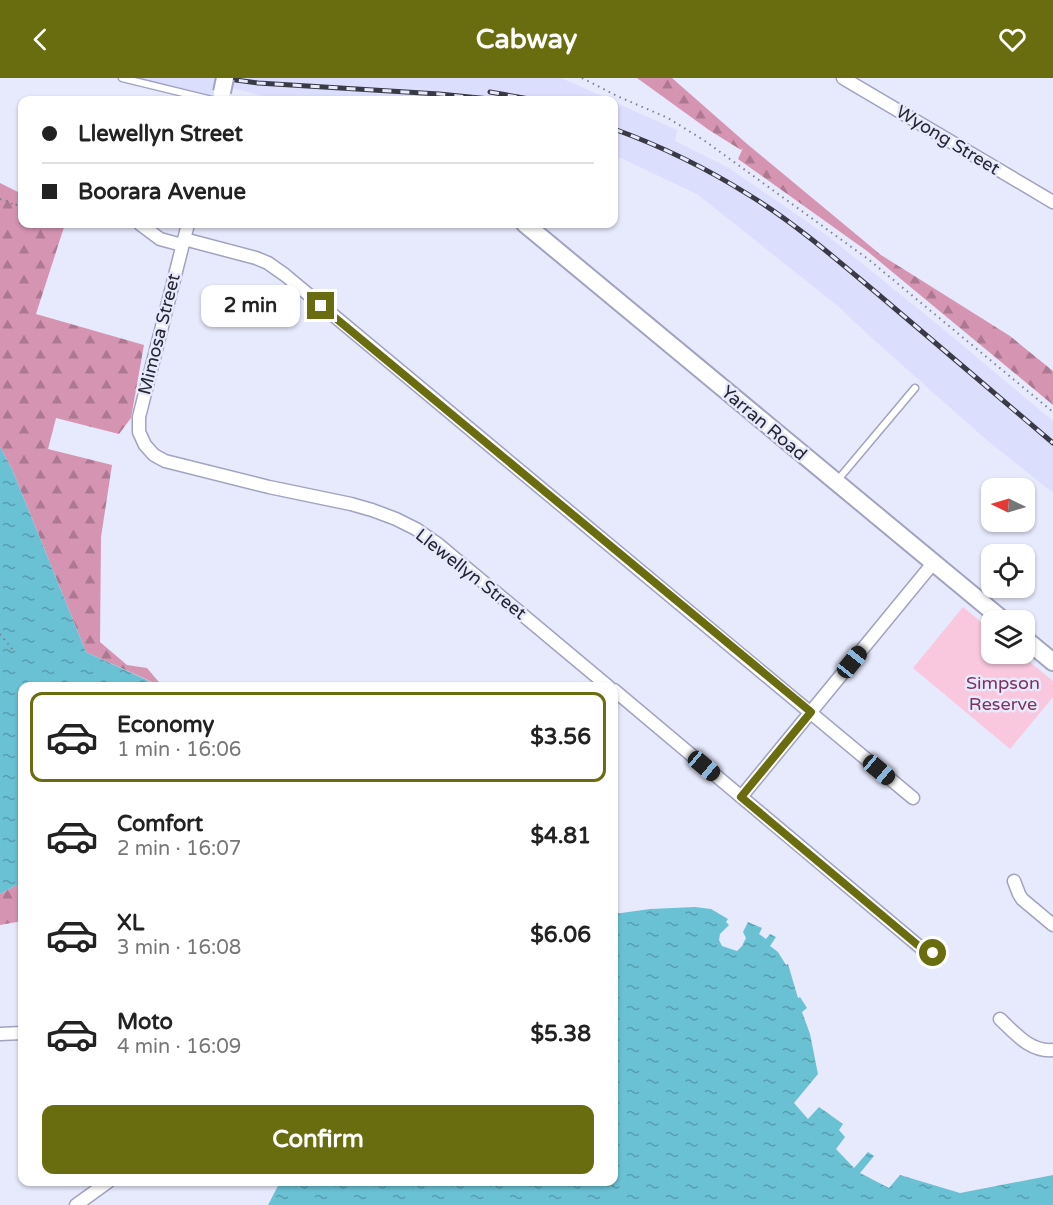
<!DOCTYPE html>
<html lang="en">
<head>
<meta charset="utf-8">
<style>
	body { margin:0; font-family:"Varela Round",sans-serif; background:#f6f6f6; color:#222; height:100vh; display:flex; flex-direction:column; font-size:22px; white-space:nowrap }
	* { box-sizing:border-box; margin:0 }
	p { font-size:20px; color:#767676 }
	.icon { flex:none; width:33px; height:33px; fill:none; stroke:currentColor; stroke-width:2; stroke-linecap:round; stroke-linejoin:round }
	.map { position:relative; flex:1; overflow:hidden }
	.sheet { position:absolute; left:18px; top:604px; width:600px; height:504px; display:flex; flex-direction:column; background:#fff; border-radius:12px; box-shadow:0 2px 4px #0004 }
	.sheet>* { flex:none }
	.top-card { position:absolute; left:18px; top:18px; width:600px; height:132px; border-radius:12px; box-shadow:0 2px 4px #0004; display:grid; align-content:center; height:132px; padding:0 24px; background:#fff }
	.needle { width:39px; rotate:275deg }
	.fabs { position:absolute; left:981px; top:400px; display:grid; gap:12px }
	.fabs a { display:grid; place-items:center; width:54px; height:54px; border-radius:12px; background:#fff; box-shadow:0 2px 4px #0004; font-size:30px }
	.end { position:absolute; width:27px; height:27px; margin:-14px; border:8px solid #6a6d0f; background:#fff; box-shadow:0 0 0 3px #fff }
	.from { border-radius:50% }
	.bubble { position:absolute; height:42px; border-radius:12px; background:#fff; box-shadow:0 2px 4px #0004; font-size:20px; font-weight:700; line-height:42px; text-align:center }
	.car { position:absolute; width:18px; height:36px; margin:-18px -9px; border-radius:8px; box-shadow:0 0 4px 2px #0007; background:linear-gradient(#222 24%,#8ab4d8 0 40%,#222 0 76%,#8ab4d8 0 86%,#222 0) }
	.top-card b { display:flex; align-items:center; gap:21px; height:57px; font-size:22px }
	.top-card b+b { border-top:2px solid #e0e0e0 }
	.top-card i { width:15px; height:15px; background:#222 }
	ul { padding:10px 0 0; list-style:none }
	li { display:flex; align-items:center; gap:18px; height:90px; margin:0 12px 9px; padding:0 12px; border:3px solid transparent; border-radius:12px }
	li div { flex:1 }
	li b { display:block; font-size:22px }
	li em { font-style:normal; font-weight:700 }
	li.current { border-color:#6a6d0f }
	li>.icon { width:54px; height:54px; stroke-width:1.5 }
	.primary-button { display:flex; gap:12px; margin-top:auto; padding:12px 24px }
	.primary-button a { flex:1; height:69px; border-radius:12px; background:#6a6d0f; color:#fff; font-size:24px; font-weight:700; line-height:69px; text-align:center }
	header { display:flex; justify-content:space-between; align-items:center; height:78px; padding:0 24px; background:#6a6d0f; color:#fff; font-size:27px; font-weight:700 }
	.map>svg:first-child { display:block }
	.built { fill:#dcdefe }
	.green { fill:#f9c8de }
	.forest { fill:url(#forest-firs) }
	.water { fill:url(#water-ripples) }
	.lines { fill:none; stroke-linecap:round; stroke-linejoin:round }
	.lane-casing { stroke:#a1a3c1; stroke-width:9 }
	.street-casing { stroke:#a1a3c1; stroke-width:15 }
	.secondary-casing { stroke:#a1a3c1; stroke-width:20 }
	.path { stroke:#7e808e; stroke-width:2; stroke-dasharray:1.5 4.5; stroke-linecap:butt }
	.lane { stroke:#fff; stroke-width:6 }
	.street { stroke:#fff; stroke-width:12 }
	.secondary { stroke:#fff; stroke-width:16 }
	.rail-casing { stroke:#393a45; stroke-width:5 }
	.rail { stroke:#e7e9fc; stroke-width:3; stroke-dasharray:9; stroke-linecap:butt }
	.secondary-bridge-casing { stroke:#a1a3c1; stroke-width:20; stroke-linecap:butt }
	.secondary-bridge { stroke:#fff; stroke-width:16 }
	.route { stroke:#6a6d0f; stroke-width:8 }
	.labels { text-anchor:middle; stroke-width:5; stroke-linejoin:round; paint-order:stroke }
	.street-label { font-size:18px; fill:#252631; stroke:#e7e9fc }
	.park-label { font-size:18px; fill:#7f315b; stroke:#e7e9fc }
</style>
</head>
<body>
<header><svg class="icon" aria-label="back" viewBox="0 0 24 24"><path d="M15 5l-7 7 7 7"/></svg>Cabway<svg class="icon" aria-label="heart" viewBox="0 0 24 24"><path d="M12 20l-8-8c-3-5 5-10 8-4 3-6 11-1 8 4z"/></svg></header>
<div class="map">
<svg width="1053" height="1127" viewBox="0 0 1053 1127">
	<defs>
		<pattern id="forest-firs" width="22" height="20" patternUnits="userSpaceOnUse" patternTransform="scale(1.5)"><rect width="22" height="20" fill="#d694b3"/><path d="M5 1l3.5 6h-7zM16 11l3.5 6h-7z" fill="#ad7992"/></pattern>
		<pattern id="water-ripples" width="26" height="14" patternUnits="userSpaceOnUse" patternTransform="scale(1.5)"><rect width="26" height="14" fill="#6ac1d4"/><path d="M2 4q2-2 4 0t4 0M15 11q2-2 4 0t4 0" fill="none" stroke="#579dad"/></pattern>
	</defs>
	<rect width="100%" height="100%" fill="#e7e9fc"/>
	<path class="built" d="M130 0H561L611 22H283L282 20 258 17 218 6 212 20Z
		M614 24 677 52 675 63 729 90 829 159 942 250 1053 343V415L982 358 873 261 839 229 697 116 614 77Z"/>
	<path class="green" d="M963 529 991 552 992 576H1020L1053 603V619L1010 671 913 590Z"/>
	<path class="forest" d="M637 0H672L746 65 881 177 1010 258 1053 293V327L867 173 738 81 743 70 741 72 709 52Z
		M0 105 22 116V146H65L36 236 144 267 131 340 119 356 56 340 48 371 112 387 101 459 100 564 127 587 147 590 163 609 86 574 12 391 0 369Z
		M22 804V843L0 847V816Z"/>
	<path class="water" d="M0 369 12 391 86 574 162 609H22V804L0 816Z
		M695 829 711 831 728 841 726 844 729 847 720 856 719 862 722 868 737 873 742 868 746 860 743 854 748 844 762 850 759 856 766 861 770 856 776 859 770 868 778 874 786 887 788 886 798 920 800 919 807 930 802 934 810 956 818 996 794 1025 808 1041 819 1029 843 1046 839 1052 845 1059 836 1071 854 1090 868 1074 874 1078 860 1095 889 1110 900 1097 960 1115 1053 1097V1127H268L280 1104H614V836L650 831Z"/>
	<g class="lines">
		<g class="lane-casing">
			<path id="lane" d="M122 0 212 22
				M836 404 915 310"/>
		</g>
		<g class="street-casing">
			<path id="street" d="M843 0 1053 124
				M140 146 160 161 182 167
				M188 146 139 339V354L145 367 154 377 165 383 269 409 351 426 372 432 396 441 416 451 439 467 609 609
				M184 161 256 180 268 185 285 197 913 720
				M614 612 920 869 926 874 937 875
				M741 719 934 484
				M1014 803 1019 816 1022 821 1053 847
				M1000 941C1016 956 1030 974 1053 972
				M0 956 22 955
				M76 1127 108 1104"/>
		</g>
		<g class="secondary-casing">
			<path id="secondary" d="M525 146 1004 543
				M1024 560 1053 584"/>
		</g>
		<path class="path" d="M582 0 617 18 668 40 705 63 868 181 1053 334
			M0 121 10 124 14 128 22 124
			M0 556 13 572"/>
		<use href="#lane" class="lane"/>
		<use href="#street" class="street"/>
		<use href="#secondary" class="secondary"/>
		<g class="rail-casing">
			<path id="rail" d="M221 0 258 5 439 16 500 22
				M490 14 535 22
				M614 51C661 68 706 90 749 117 795 145 837 182 879 217 937 266 995 316 1053 365"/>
		</g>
		<use href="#rail" class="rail"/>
		<g class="secondary-bridge-casing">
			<path id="secondary-bridge" d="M222 14 225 0"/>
		</g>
		<use href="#secondary-bridge" class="secondary-bridge"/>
	</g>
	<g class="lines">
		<path class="route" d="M321 228 811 634 741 719 920 869 926 874 933 875"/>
	</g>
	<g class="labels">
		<g class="street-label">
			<text transform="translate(948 62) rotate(31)" y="6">Wyong Street</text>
			<text transform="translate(159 256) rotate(-76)" y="6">Mimosa Street</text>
			<text transform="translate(764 345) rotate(40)" y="6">Yarran Road</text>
			<text transform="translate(471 496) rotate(38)" y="6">Llewellyn Street</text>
		</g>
		<g class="park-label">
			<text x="1003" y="611">Simpson<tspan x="1003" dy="21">Reserve</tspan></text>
		</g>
	</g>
</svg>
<div class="fabs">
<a><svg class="needle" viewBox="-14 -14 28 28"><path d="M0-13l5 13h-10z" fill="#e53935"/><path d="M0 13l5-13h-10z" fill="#767676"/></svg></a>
<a><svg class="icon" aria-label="locate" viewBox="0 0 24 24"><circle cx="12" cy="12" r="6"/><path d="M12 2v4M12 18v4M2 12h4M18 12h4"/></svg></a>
<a><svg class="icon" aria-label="layers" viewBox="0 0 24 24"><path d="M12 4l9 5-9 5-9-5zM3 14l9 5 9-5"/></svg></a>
</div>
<i class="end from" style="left:933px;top:875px"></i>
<i class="end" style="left:321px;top:228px"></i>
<div class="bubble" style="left:201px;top:207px;width:99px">2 min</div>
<i class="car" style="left:852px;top:584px;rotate:39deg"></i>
<i class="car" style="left:704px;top:688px;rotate:130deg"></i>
<i class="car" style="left:879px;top:692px;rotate:130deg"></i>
<div class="top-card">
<b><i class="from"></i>Llewellyn Street</b>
<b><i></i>Boorara Avenue</b>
</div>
<section class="sheet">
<ul>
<li class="current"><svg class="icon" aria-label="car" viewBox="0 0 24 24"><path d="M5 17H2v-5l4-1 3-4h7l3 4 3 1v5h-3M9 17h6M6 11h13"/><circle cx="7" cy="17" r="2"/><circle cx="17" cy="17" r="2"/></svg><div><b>Economy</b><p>1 min · 16:06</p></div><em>$3.56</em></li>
<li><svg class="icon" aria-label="car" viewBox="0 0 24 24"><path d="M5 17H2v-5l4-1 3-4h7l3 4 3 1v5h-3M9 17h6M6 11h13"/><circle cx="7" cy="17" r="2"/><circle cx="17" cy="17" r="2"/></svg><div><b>Comfort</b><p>2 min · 16:07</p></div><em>$4.81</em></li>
<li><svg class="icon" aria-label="car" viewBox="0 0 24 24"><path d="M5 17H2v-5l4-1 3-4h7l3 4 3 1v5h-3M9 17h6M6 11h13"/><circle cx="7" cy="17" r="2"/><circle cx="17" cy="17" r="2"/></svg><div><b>XL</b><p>3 min · 16:08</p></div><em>$6.06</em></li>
<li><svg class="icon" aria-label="car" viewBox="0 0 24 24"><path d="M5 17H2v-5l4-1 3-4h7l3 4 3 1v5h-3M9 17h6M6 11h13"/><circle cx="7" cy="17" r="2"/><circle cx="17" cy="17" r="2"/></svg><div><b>Moto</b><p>4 min · 16:09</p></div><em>$5.38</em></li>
</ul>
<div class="primary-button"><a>Confirm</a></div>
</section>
</div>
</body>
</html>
